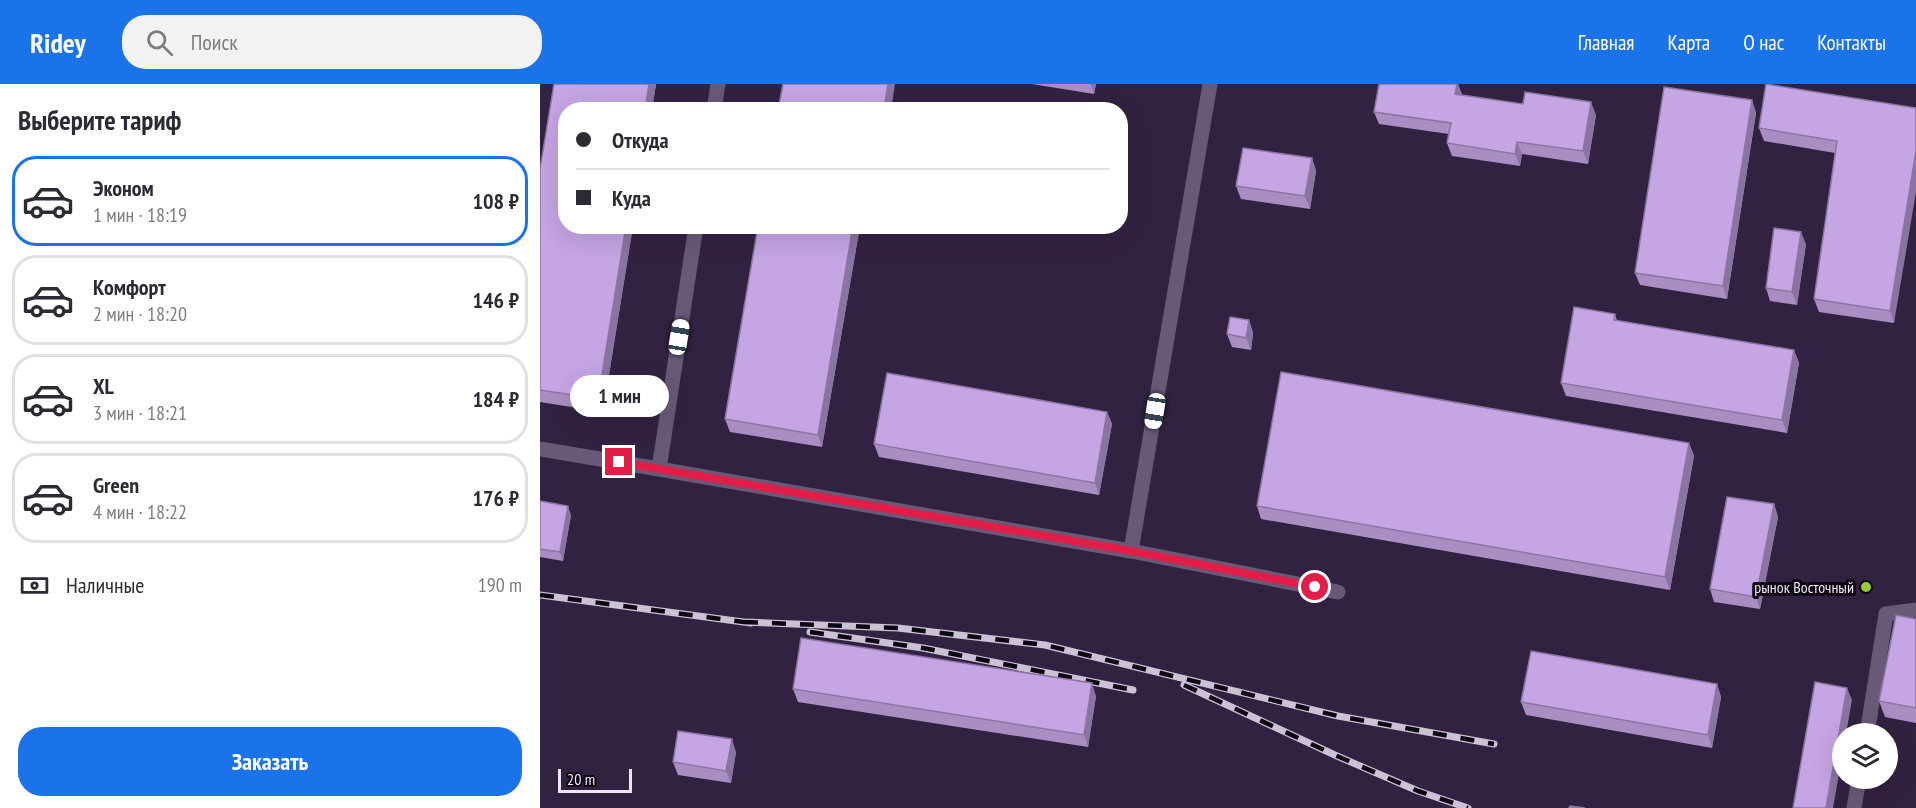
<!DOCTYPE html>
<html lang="ru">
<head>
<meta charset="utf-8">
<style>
	body { margin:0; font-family:"PT Sans Narrow",sans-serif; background:#f2f2f3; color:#2b2b33; height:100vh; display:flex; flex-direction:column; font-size:22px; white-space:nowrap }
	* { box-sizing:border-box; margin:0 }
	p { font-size:20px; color:#7c7c81 }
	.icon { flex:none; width:33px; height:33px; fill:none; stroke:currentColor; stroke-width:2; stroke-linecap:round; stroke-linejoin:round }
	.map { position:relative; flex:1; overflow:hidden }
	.panel { display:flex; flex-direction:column; background:#fff; width:540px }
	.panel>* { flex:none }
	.guide { position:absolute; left:18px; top:18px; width:570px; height:132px; border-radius:24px; box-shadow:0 6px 24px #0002; display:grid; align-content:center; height:132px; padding:0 18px; background:#fff }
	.tools { position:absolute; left:1292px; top:639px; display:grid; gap:12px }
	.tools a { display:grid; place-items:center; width:66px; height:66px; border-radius:50%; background:#fff; box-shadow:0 6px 24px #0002; font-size:30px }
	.scale { position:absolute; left:18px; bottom:15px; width:74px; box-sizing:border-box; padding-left:6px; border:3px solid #efe6f7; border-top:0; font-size:16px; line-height:21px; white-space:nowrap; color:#efe6f7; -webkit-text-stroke:4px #0c0711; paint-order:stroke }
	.end { position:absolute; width:27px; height:27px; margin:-14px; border:8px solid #e11d48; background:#fff; box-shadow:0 0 0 3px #fff }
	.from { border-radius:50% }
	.bubble { position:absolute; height:42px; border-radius:21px; background:#fff; box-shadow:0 6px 24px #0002; font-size:20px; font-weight:600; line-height:42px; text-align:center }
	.car { position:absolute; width:18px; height:36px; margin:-18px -9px; border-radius:8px; box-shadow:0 0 4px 2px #0007; background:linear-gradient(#fff 24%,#345 0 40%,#fff 0 76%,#345 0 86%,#fff 0) }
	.guide b { display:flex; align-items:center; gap:21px; height:57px; font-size:22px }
	.guide b+b { border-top:2px solid #e1e1e2 }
	.guide i { width:15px; height:15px; background:#2b2b33 }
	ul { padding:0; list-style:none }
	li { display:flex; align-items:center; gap:18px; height:90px; margin:0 12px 9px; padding:0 6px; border:3px solid #e1e1e2; border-radius:24px }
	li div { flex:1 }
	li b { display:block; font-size:22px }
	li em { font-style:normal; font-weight:600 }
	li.current { border-color:#1a73e8 }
	li>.icon { width:54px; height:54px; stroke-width:1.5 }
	h2 { padding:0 18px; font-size:27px; line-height:72px }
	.pay { display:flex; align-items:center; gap:15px; height:66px; padding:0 18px; font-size:22px }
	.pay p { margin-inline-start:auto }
	.cta { display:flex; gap:12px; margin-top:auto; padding:12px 18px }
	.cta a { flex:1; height:69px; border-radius:24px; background:#1a73e8; color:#fff; font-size:24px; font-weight:600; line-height:69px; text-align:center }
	header { display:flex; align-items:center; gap:36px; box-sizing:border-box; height:84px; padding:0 30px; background:#1a73e8; color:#fff }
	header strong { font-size:28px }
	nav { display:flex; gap:33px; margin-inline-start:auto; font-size:21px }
	.search { width:420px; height:54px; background:#f2f2f3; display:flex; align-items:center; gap:15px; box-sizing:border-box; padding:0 21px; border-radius:24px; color:#7c7c81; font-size:22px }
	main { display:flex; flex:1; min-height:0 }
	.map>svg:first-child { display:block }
	.built { fill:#322241; fill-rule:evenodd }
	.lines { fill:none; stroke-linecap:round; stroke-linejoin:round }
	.lane { stroke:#685a77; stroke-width:15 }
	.rail-casing { stroke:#ccc2d5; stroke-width:7 }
	.rail { stroke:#0c0711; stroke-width:4.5; stroke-dasharray:14; stroke-linecap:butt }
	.wall { fill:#a98ec4 }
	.shaded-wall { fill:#8a74a0 }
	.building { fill:#c5a5e4; stroke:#8a74a0; stroke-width:1.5 }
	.route { stroke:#e11d48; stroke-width:8 }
	.poi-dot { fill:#96cc39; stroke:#0c0711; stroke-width:2 }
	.labels { text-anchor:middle; stroke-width:6; stroke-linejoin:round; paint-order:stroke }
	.poi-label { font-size:16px; fill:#efe6f7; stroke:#0c0711; text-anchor:end }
</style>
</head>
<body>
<header>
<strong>Ridey</strong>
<div class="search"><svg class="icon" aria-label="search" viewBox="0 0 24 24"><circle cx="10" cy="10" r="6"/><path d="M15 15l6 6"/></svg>Поиск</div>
<nav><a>Главная</a><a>Карта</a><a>О нас</a><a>Контакты</a></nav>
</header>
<main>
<section class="panel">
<h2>Выберите тариф</h2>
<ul>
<li class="current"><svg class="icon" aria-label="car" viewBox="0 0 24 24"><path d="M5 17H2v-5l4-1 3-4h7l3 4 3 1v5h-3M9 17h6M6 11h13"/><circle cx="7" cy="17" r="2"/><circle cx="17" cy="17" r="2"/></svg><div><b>Эконом</b><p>1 мин · 18:19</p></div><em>108 ₽</em></li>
<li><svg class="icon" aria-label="car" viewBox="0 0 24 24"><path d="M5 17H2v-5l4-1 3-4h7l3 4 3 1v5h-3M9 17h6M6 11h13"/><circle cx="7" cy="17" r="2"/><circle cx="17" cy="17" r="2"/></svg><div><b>Комфорт</b><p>2 мин · 18:20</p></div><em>146 ₽</em></li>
<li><svg class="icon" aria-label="car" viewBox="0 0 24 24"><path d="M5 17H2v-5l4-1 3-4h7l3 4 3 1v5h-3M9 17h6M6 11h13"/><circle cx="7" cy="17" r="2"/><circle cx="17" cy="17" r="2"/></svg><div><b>XL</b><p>3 мин · 18:21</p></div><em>184 ₽</em></li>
<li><svg class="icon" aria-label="car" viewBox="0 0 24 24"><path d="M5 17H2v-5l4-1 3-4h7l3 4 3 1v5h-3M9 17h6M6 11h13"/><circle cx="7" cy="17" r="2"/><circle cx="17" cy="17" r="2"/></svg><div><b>Green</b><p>4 мин · 18:22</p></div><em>176 ₽</em></li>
</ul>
<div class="pay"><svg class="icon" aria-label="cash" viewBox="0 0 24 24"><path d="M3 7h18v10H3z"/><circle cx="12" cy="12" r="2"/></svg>Наличные<p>190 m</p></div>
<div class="cta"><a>Заказать</a></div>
</section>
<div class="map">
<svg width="1376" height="724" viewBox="0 0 1376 724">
	<rect width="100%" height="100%" fill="#261932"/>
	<path class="built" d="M0 0H1376V724H0ZM26 26H580V142H26ZM1302 650H1347V694H1302Z"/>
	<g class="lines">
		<path class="lane" d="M174 26 178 0
			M156 142 119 385 591 467 798 508
			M0 365 119 385
			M591 467 670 0
			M1327 650 1346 530 1376 526
			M1314 724 1319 694"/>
		<g class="rail-casing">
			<path id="rail" d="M0 511 211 539
				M204 538 358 544 505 561 798 632 954 660
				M270 548 383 564 593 606
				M644 601 797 672 878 707 928 724"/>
		</g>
		<use href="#rail" class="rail"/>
	</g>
	<path class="wall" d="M14 0H116L112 26 26 142H93L63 328 0 318V85Z
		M492 0H556L554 10Z
		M839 0H918L922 11 1056 31 1048 80 982 70 980 82 912 72 907 59 909 50 839 40 834 28Z
		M1212 16 1216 29 1187 215 1100 201 1095 189Z
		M1376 24 1354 239 1279 228 1274 215 1295 69 1224 57 1219 44Z
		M772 74 776 87 770 125 701 115 696 102Z
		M218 142H320L282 363 190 348 185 335Z
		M1266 160 1257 221 1230 217 1226 204Z
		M1075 230 1077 237 1254 266 1259 279 1247 349 1026 312 1021 299Z
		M709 236 713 249 711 266 692 263 687 250Z
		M567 328 572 340 559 411 339 373 334 360Z
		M1149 359 1154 372 1130 506 721 435 717 422Z
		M0 417 31 431 23 477 0 473Z
		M1234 420 1238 433 1220 525 1174 518 1170 505Z
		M1376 535V639L1345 633 1339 617Z
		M1177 600 1181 613 1172 664 986 631 981 618Z
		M253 605 556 612 548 663 258 618Z
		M196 668 191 699 138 691 133 678Z"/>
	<path class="shaded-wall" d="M109 0H116L112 26H105Z
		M348 0H355L351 26H344Z
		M551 0H556L554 10Z
		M917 0H918L922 10 920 22 915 10Z
		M1212 16 1216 29 1187 215 1183 202Z
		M1051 18 1056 31 1048 80 1043 67Z
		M977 58 982 70 980 82 975 70Z
		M1376 67V108L1354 239 1350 227Z
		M772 74 776 87 770 125 765 112Z
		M86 142H93L63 328 58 315Z
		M313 142H320L282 363 278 351Z
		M1261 148 1266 160 1257 221 1252 208Z
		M709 236 713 249 711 266 706 254Z
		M1254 266 1259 279 1247 349 1242 336Z
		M567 328 572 340 559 411 555 399Z
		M1149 359 1154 372 1130 506 1125 493Z
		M1234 420 1238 433 1220 525 1216 513Z
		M28 422 31 431 23 477 20 468Z
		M552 599 556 612 548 663 544 651Z
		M1177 600 1181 613 1172 664 1168 651Z
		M1307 604 1312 616 1306 650H1302V673L1293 724H1286Z
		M192 655 196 668 191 699 186 687Z"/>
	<path class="building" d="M14 0H109L105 26H26V142H86L58 315 0 306V85Z
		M243 0H348L344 26H238Z
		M839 0H917L915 10 983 20 985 8 1051 18 1043 67 977 58 975 70 907 59 911 39 834 28Z
		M1226 0 1376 24V67L1350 227 1274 215 1297 57 1219 44Z
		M1124 3 1212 16 1183 202 1095 189Z
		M703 64 772 74 765 112 696 102Z
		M218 142H313L278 351 185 335Z
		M1234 144 1261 148 1252 208 1226 204Z
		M1034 223 1075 230 1074 236 1254 266 1242 336 1021 299Z
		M690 233 709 236 706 254 687 250Z
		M741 288 1149 359 1125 493 717 422Z
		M347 289 567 328 555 399 334 360Z
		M1187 413 1234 420 1216 513 1170 505Z
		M0 417 28 422 20 468 0 465Z
		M1356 531 1376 535V624L1339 617Z
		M261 554 552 599 544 651 253 605Z
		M991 567 1177 600 1168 651 981 618Z
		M1275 598 1307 604 1286 724H1253Z
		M138 647 192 655 186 687 133 678Z
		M1030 722 1045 724H1029Z"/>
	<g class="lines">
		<path class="route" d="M79 378 591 467 775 503"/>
	</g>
	<circle class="poi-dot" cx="1326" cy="503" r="6"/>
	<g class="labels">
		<g class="poi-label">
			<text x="1314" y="509">рынок Восточный</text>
		</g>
	</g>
</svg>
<div class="tools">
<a><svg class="icon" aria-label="layers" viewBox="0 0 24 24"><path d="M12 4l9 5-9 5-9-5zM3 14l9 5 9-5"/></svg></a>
</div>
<div class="scale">20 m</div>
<i class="end from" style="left:775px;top:503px"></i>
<i class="end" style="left:79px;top:378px"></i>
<div class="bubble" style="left:30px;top:291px;width:99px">1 мин</div>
<i class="car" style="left:139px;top:253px;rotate:9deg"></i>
<i class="car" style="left:615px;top:327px;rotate:189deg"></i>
<div class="guide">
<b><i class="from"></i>Откуда</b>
<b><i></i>Куда</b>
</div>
</div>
</main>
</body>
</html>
